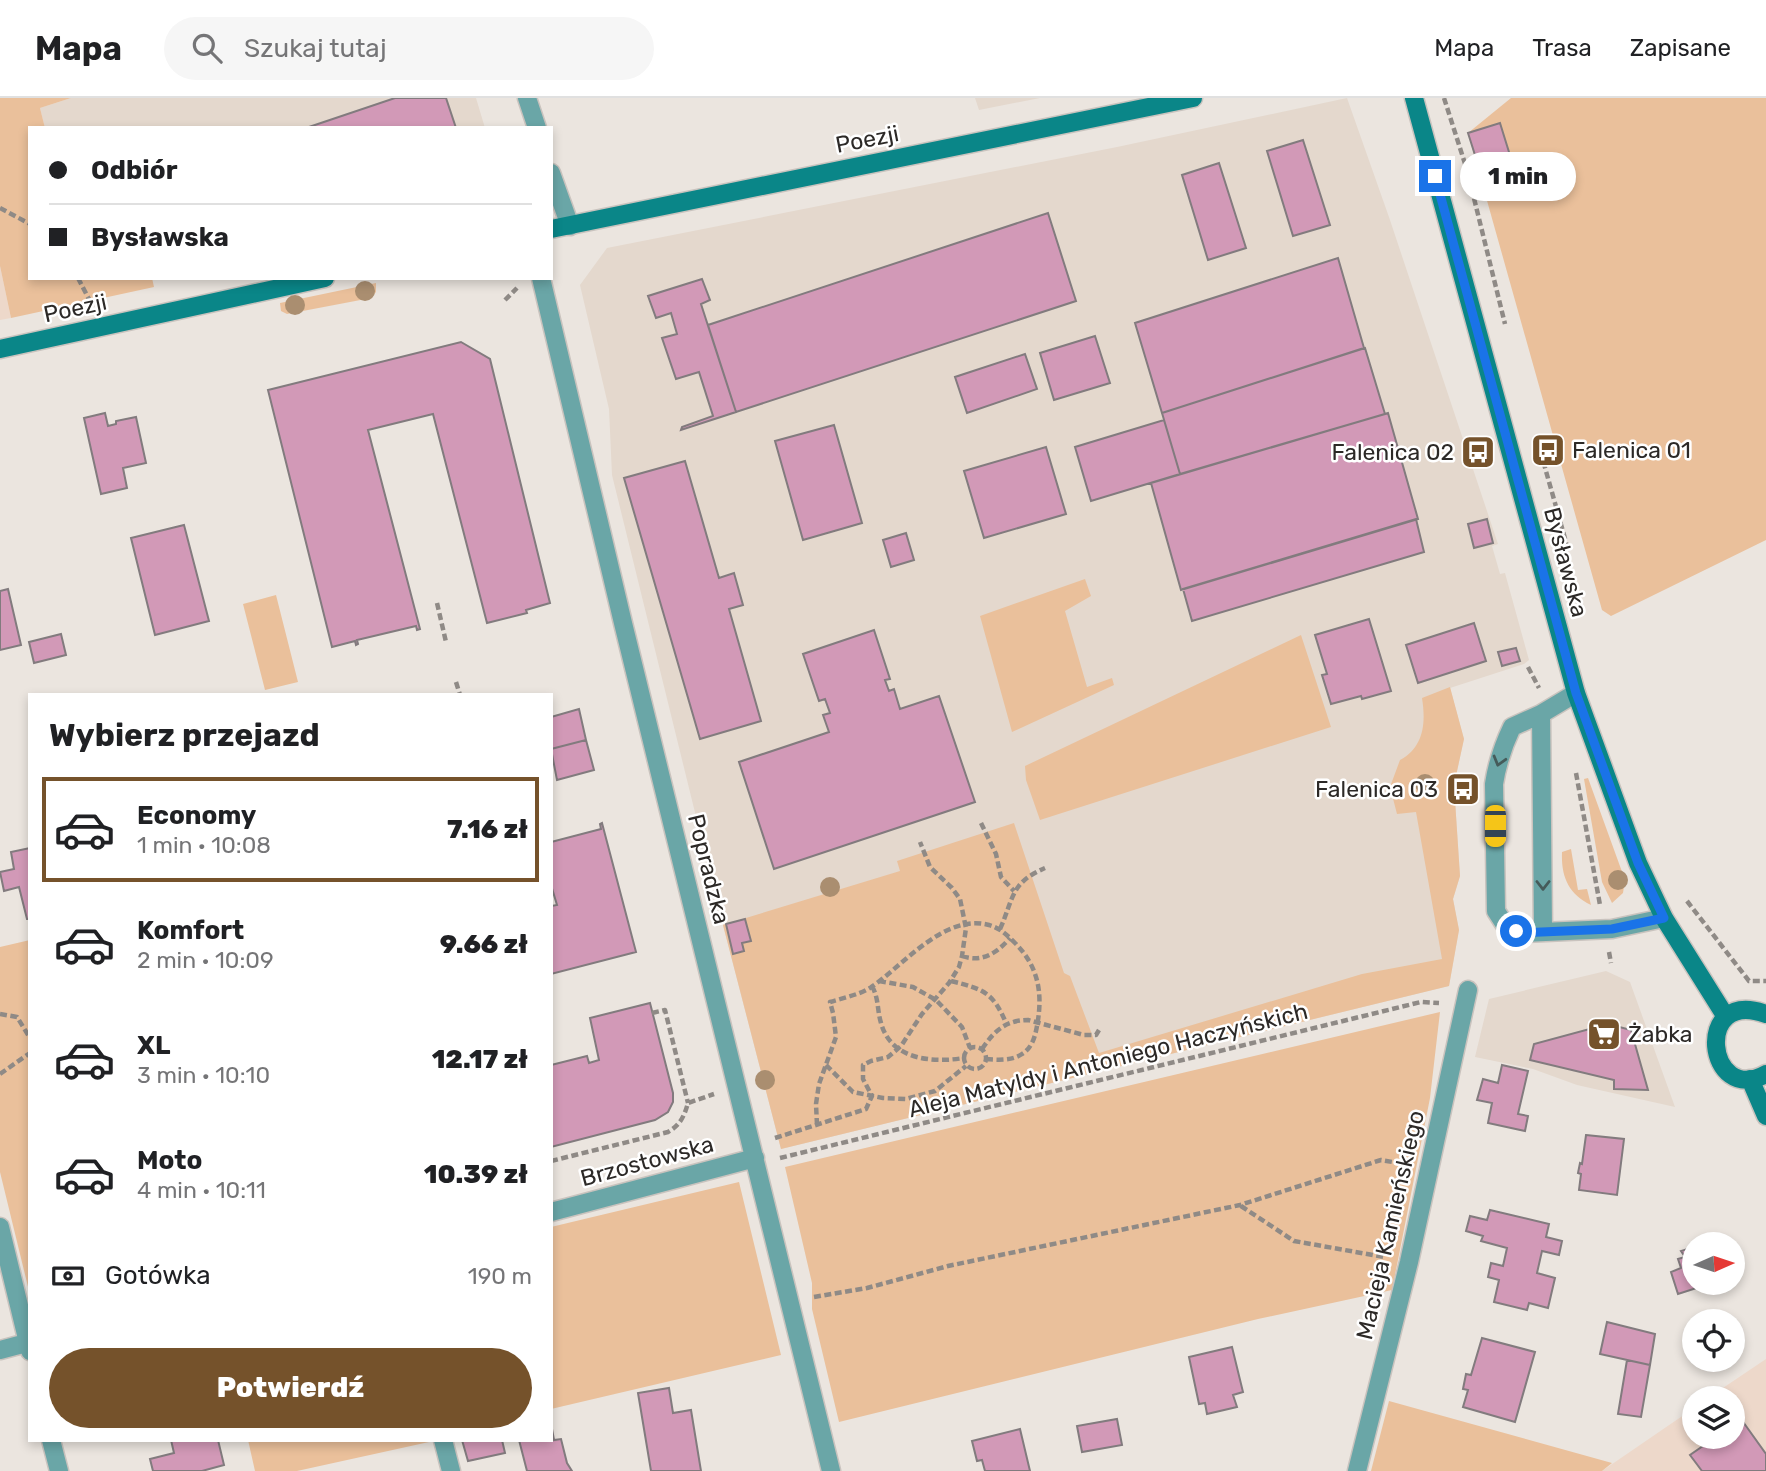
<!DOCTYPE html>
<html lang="pl">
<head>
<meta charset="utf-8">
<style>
	body { margin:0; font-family:Rubik,sans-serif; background:#f6f6f6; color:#202124; height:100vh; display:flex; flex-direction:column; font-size:26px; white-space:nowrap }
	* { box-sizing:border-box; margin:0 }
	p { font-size:23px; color:#757577 }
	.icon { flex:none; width:38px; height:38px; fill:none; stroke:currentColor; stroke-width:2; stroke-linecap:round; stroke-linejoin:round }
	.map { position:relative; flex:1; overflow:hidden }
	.panel { position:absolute; left:28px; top:595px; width:525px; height:749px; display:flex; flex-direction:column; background:#fff; border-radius:0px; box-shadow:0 4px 10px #0003 }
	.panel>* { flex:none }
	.guide { position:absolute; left:28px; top:28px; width:525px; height:154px; border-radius:0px; box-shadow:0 4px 10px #0003; display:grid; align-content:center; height:154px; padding:0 21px; background:#fff }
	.needle { width:46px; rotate:87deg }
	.buttons { position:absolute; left:1682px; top:1134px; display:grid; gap:14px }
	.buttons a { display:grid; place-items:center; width:63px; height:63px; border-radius:50%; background:#fff; box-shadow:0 4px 10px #0003; font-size:35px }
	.end { position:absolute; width:32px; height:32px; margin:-16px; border:9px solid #1a73e8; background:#fff; box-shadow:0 0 0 4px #fff }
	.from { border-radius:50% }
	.bubble { position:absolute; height:49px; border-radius:24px; background:#fff; box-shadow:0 4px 10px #0003; font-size:23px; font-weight:800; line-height:49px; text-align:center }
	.car { position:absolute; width:21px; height:42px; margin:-21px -10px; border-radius:9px; box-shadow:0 0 5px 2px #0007; background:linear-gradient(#f5c518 24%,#345 0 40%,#f5c518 0 76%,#345 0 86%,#f5c518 0) }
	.guide b { display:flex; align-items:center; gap:24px; height:66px; font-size:26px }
	.guide b+b { border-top:2px solid #e0e0e0 }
	.guide i { width:18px; height:18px; background:#202124 }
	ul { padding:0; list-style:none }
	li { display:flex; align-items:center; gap:21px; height:105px; margin:0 14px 10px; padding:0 7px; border:4px solid transparent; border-radius:0px }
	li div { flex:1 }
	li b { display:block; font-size:26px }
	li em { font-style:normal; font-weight:800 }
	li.selected { border-color:#75522b }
	li>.icon { width:63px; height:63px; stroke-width:1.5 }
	h2 { padding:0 21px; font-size:32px; line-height:84px }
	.pay { display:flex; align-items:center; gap:18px; height:77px; padding:0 21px; font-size:26px }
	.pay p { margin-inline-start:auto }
	.action { display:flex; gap:14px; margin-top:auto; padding:14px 21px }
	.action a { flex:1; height:80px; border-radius:42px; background:#75522b; color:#fff; font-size:28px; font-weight:800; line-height:80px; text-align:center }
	header { display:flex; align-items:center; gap:42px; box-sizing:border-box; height:98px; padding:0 35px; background:#fff; border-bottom:2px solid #e0e0e0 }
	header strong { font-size:33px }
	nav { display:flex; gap:38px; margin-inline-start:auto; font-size:24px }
	.search { width:490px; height:63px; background:#f6f6f6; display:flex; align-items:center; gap:18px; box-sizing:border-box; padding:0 24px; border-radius:38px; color:#757577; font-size:26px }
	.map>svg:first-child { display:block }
	.built { fill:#e4d8cd }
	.education { fill:#edd8ca }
	.green { fill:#eac09b }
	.building { fill:#d299b7; stroke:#827b7e; stroke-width:2 }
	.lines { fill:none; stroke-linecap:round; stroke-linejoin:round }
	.lane-casing { stroke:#c9c3be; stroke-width:21 }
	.street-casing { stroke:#c9c3be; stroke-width:21 }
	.secondary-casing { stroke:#c9c3be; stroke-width:21 }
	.path { stroke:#8f8a86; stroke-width:4.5; stroke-dasharray:7 3.5; stroke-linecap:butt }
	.lane { stroke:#6aa6a7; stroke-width:18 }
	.street { stroke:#6aa6a7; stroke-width:18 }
	.secondary { stroke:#0a8688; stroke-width:18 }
	.tree { fill:#aa8e70 }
	.oneway { stroke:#455b5a }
	.route { stroke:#1a73e8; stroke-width:9 }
	.labels { text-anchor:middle; stroke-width:5; stroke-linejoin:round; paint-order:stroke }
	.street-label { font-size:23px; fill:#2c2927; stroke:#fff }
	.poi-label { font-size:23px; fill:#2c2927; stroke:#fff; text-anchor:start }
</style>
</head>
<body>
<header>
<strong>Mapa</strong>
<div class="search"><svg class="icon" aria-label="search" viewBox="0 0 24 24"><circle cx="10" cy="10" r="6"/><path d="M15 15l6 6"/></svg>Szukaj tutaj</div>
<nav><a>Mapa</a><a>Trasa</a><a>Zapisane</a></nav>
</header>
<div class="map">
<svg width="1766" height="1373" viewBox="0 0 1766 1373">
	<rect width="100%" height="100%" fill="#ebe5df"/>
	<path class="built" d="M71 0H476L485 30H45L40 10Z
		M975 0H1040L979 12Z
		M1347 0 1390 122 1498 446 1492 448 1500 476 1505 475 1529 562 1524 566 1450 590 1464 641 1454 687 1460 778 1453 801 1459 832 1449 888 781 1051 718 808 612 377 609 311 580 187 607 150 1117 49Z
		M1606 873 1630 884 1675 1009 1577 987 1533 971 1475 959 1489 901Z"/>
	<path class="education" d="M0 168 11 220 0 222Z
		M1766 1261V1373H1602L1694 1310V1339H1732V1300H1708Z"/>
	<path class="green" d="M0 0H71L40 10 45 30H30V180H152L154 189 11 220 0 168Z
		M1511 0H1766V442L1611 518 1602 512 1468 35Z
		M376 185V194L371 200 287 216 281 213 280 205Z
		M1085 481 1091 498 1065 513 1087 589 1112 580 1114 587 1012 634 980 518Z
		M276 497 298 584 265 592 243 506Z
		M1301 537 1331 629 1040 722 1026 682 1025 668Z
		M1450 589 1464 641 1454 687 1460 778 1453 801 1459 832 1449 888 781 1051 723 827 900 773 897 763 1014 725 1064 875 1070 878 1099 955 1362 876 1442 861 1416 714 1397 716 1390 689 1400 662C1424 649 1426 625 1422 600Z
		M1588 680 1625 782 1623 795 1612 805 1602 784 1584 681Z
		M1571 751 1578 792 1587 791 1591 807C1568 796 1561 778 1562 754Z
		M30 842V1197L0 1074V849Z
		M1440 914 1430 1000 1392 1192 1258 1221 839 1324 812 1211V1185L785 1069Z
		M739 1084 781 1257 551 1311V1129Z
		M1389 1303 1612 1365 1602 1373H1371Z
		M248 1342H428L429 1344 297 1373H255Z"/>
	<path class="building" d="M395 0H446L456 30H306Z
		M1500 25 1513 67 1481 76 1468 35Z
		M1303 42 1330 127 1293 138 1267 53Z
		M1219 65 1246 150 1208 162 1182 77Z
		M1048 115 1076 203 736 314 708 227Z
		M1338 160 1364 250 1162 315 1135 225Z
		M702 181 710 202 701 206 736 314 681 332 682 329 713 318 699 274 676 281 662 240 677 236 671 215 656 220 648 198Z
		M1095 238 1110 285 1054 302 1040 255Z
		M461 244 490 261 550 505 526 512 527 515 487 525 433 316 368 332 420 531 417 532 416 528 357 542 358 546 356 547 355 543 332 549 268 292Z
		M1365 250 1385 316 1180 376 1162 315Z
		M1025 256 1037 291 967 315 955 279Z
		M105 315 108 328 116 326V323L136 319 146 365 123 370 127 390 101 396 84 320Z
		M1388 315 1418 421 1181 492 1151 385Z
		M1164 322 1180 376 1091 403 1075 349Z
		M834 327 862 425 803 442 775 343Z
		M1046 349 1066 416 984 440 964 373Z
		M685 363 719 480 734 475 743 507 729 511 761 623 700 641 624 380Z
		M1416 421 1424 454 1192 523 1183 491Z
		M1487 421 1493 445 1474 450 1468 426Z
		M184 427 209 523 155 537 131 440Z
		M906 435 914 462 891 469 883 442Z
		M8 491 21 547 0 552V493Z
		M1369 521 1391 593 1362 601 1361 598 1331 606 1322 577 1327 576 1315 537Z
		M1474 525 1486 563 1418 585 1406 547Z
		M874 532 890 581 885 582 889 593 894 591 900 611 939 598 975 704 774 771 739 664 829 634 823 617 830 615 825 601 819 603 803 556Z
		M61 536 66 557 34 565 29 544Z
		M1516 550 1520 563 1502 568 1498 554Z
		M579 611 586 642 551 651V619Z
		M586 642 594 672 557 682 551 651Z
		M602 725 636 854 551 876V808L557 807 551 787V744L601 731 600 726Z
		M30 750V821H27L19 789 4 793 0 774 14 771 11 754Z
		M745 821 751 843 742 845 744 853 733 856 726 826Z
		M650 905 673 995V1004L668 1014 655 1022 551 1049V967L587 958 589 965 599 962 590 920Z
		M1608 926 1631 932 1648 992 1614 991V982L1530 962 1534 946Z
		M1502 967 1528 973 1518 1016 1528 1018 1525 1033 1488 1025 1492 1005 1477 1002 1483 981 1498 985Z
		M1586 1037 1624 1041 1617 1097 1579 1092 1581 1076 1578 1075 1580 1065 1582 1066Z
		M1490 1112 1549 1126 1546 1139 1562 1143 1559 1157 1542 1153 1537 1175 1555 1180 1548 1210 1529 1205 1527 1212 1494 1204 1499 1182 1488 1179 1491 1165 1503 1168 1507 1150 1481 1143 1483 1138 1466 1133 1470 1118 1487 1122Z
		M1694 1149V1185H1712L1678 1196 1671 1174 1681 1170 1678 1161 1685 1159 1681 1153Z
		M1607 1224 1655 1236 1650 1267 1600 1256Z
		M1482 1240 1535 1254 1515 1324 1463 1309 1468 1292 1463 1291 1466 1276 1471 1277Z
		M1232 1249 1243 1294 1233 1297 1237 1309 1207 1316 1205 1305 1199 1306 1189 1259Z
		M1627 1262 1650 1267 1641 1319 1618 1316Z
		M669 1290 673 1315 691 1312 701 1373H651L638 1295Z
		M1117 1321 1122 1347 1082 1354 1077 1328Z
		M1741 1321 1766 1356V1373H1702L1690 1357 1716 1339H1732V1327Z
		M552 1331 554 1342 561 1341 567 1365 572 1373H527L519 1342H551Z
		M1020 1331 1030 1373H985L982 1362 977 1363 972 1343Z
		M171 1342H218L224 1367 202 1373H153L150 1361 174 1355Z
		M462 1342H502L505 1355 468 1363Z"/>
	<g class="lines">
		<g class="lane-casing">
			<path id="lane" d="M527 0 537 30
				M551 75 570 128
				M1576 595 1541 616 1512 629C1503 648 1497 666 1494 686L1496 813 1505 827 1521 835 1612 831 1664 820
				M1541 616 1543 833"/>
		</g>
		<g class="street-casing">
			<path id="street" d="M541 180 623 525 831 1373
				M551 1114 755 1060
				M0 1129 30 1253
				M0 1252 30 1244
				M51 1342 59 1373
				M443 1342 451 1373
				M1357 1373 1409 1164 1468 892"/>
		</g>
		<g class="secondary-casing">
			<path id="secondary" d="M1414 0 1576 595 1638 765 1664 820 1726 919
				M551 131 1193 0
				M0 251 325 180
				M1766 916C1692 889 1707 1009 1766 976
				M1750 981 1766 1018"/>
		</g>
		<path class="path" d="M1444 0 1467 72 1505 226
			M0 110 30 126
			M78 180 92 207
			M505 202 517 190
			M1538 355 1542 359 1566 444 1567 457
			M437 505 446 544
			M1528 569 1539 590
			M456 584 460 597
			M1576 675 1600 807
			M981 725 996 756 1001 779 1014 793
			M1687 803 1749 883H1766
			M1000 831C1014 800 1010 785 1045 770
			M1609 854 1611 865
			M962 858C982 865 997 855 1010 840
			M879 883 913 889 936 902 962 929 970 950
			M951 883C983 891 993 894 1006 925
			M872 888C879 901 877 912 881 925 891 962 932 965 964 960
			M652 915 665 912 688 1005
			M0 916 17 919 30 940
			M964 960a11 11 0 1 1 22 0a11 11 0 1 1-22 0Z
			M982 951C994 933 1006 922 1028 922L1084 937H1096L1099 932
			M826 967 853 994 883 1000 906 1001 935 993 966 968
			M0 976 30 955
			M817 1027 816 1006 819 986 836 939 833 915 830 904C843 900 858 897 870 890 903 868 944 815 989 827 1000 830 1007 837 1015 845 1039 869 1043 896 1037 928 1035 939 1032 950 1022 956 1012 963 997 962 986 961
			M775 1040 866 1011 872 998 863 981V967L871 963 888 959 901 948 922 916 949 885 959 869 962 858 966 830 960 801 952 790 930 769 920 744
			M780 1060 1421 904 1439 905
			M551 1063 668 1034C680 1027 684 1019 688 1005L714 996
			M1241 1108 1294 1143 1384 1159
			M814 1199 867 1190 948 1168 1240 1107 1381 1062 1404 1066"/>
		<use href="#lane" class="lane"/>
		<use href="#street" class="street"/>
		<use href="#secondary" class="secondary"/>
	</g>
	<g class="tree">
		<circle cx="365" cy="193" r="10"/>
		<circle cx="295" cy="207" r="10"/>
		<circle cx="1425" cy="686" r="10"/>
		<circle cx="1618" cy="782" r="10"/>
		<circle cx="830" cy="789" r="10"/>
		<circle cx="765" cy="982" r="10"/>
	</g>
	<defs><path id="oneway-chevron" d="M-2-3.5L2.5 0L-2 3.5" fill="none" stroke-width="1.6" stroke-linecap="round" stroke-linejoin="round" transform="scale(1.75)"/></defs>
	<g class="oneway">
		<use href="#oneway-chevron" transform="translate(1499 663) rotate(106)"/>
		<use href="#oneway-chevron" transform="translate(1543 787) rotate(90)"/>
	</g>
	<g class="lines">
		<path class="route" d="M1435 78 1576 595 1638 765 1664 820 1612 831 1521 835 1516 833"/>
	</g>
	<defs>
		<g id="bus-square" transform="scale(1.75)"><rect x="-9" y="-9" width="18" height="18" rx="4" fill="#75522b" stroke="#fff"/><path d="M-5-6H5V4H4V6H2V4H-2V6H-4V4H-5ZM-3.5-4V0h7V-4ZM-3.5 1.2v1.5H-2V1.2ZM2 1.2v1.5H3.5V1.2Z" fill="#fff"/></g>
		<g id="supermarket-square" transform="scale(1.75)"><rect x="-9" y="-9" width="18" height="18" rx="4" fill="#75522b" stroke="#fff"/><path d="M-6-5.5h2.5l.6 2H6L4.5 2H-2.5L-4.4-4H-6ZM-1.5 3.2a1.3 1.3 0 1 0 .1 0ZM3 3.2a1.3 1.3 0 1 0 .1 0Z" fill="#fff"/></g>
	</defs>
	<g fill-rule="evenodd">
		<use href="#bus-square" x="1548" y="352"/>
		<use href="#bus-square" x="1478" y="354"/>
		<use href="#bus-square" x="1463" y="691"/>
		<use href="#supermarket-square" x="1604" y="936"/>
	</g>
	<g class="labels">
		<g class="street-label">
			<text transform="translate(867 41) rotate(-11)" y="8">Poezji</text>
			<text transform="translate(75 210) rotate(-12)" y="8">Poezji</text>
			<text transform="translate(1566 464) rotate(75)" y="8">Bysławska</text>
			<text transform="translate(709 771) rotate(76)" y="8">Popradzka</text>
			<text transform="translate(1108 962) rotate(-14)" y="8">Aleja Matyldy i Antoniego Haczyńskich</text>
			<text transform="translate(647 1063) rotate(-15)" y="8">Brzostowska</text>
			<text transform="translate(1390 1127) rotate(-77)" y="8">Macieja Kamieńskiego</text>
		</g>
		<g class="poi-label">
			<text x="1572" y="360">Falenica 01</text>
			<text x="1454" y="362" text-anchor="end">Falenica 02</text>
			<text x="1438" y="699" text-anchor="end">Falenica 03</text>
			<text x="1628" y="944">Żabka</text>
		</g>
	</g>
</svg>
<div class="buttons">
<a><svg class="needle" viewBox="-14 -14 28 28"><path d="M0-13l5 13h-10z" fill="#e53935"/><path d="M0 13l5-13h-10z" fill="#757577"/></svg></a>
<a><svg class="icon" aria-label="locate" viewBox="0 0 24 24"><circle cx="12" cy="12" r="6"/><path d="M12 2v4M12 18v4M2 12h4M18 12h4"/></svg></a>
<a><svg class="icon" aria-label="layers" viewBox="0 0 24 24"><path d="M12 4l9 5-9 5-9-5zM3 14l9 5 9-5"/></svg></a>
</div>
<i class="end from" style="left:1516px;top:833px"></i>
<i class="end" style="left:1435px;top:78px"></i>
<div class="bubble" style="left:1460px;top:54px;width:116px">1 min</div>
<i class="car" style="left:1495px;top:728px;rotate:180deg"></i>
<div class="guide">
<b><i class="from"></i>Odbiór</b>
<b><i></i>Bysławska</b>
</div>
<section class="panel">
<h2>Wybierz przejazd</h2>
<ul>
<li class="selected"><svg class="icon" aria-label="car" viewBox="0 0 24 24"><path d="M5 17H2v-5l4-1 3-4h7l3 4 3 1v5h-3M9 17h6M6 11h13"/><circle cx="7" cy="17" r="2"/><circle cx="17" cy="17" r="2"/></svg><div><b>Economy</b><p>1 min · 10:08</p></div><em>7.16 zł</em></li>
<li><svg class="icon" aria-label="car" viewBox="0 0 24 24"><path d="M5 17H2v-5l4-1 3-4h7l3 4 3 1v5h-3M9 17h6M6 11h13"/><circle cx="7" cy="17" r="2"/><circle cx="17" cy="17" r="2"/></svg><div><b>Komfort</b><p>2 min · 10:09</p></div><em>9.66 zł</em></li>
<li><svg class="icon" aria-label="car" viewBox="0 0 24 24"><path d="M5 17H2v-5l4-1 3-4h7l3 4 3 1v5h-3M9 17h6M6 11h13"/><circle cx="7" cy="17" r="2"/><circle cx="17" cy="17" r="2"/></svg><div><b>XL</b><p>3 min · 10:10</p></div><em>12.17 zł</em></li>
<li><svg class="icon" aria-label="car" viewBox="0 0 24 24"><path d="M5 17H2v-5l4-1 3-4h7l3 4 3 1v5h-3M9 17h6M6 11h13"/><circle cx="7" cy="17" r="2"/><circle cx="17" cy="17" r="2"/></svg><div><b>Moto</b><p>4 min · 10:11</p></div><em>10.39 zł</em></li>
</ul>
<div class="pay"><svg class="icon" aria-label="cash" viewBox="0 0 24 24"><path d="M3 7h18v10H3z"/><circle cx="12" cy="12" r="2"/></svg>Gotówka<p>190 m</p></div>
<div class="action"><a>Potwierdź</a></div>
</section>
</div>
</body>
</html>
